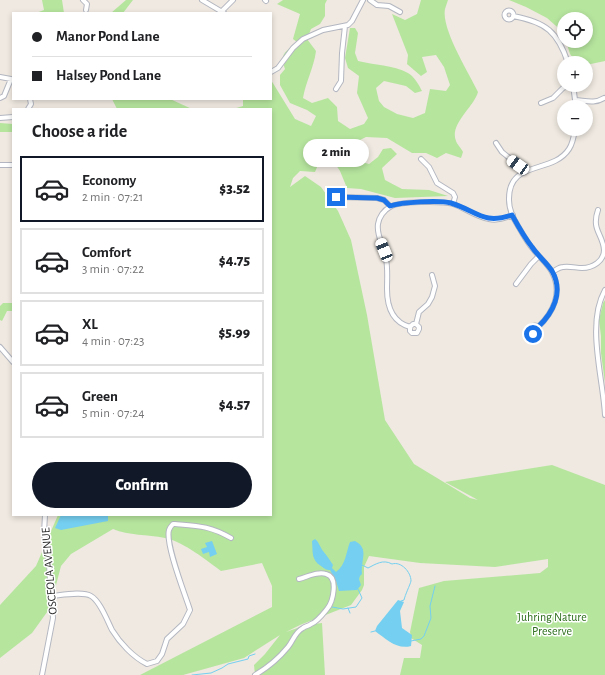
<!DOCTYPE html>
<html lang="en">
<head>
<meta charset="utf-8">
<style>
	body { margin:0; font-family:"Alegreya Sans",sans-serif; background:#f6f6f6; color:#202124; height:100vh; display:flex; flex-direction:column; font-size:15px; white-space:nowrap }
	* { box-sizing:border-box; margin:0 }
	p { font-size:13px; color:#757577 }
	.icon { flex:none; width:22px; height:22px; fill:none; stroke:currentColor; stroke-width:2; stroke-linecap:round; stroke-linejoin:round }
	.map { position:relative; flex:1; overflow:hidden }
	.details { position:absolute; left:12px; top:108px; width:260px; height:408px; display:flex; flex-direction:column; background:#fff; border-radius:0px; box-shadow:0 2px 6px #0003 }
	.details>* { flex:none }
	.hud { position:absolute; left:12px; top:12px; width:260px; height:88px; border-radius:0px; box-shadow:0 2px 6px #0003; display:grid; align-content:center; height:88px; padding:0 20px; background:#fff }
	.tools { position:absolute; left:557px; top:12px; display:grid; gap:8px }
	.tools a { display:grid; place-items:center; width:36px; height:36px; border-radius:50%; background:#fff; box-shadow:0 2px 6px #0003; font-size:20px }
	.end { position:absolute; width:18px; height:18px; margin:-9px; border:5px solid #1a73e8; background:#fff; box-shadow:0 0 0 2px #fff }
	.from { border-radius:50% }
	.bubble { position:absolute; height:28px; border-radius:14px; background:#fff; box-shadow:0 2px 6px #0003; font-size:13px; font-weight:800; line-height:28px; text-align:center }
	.car { position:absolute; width:12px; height:24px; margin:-12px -6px; border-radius:5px; box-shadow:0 0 3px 1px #0007; background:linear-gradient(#fff 24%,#345 0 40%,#fff 0 76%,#345 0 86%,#fff 0) }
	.hud b { display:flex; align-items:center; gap:14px; height:38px; font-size:15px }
	.hud b+b { border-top:1px solid #e0e0e0 }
	.hud i { width:10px; height:10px; background:#202124 }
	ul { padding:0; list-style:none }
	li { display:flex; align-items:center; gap:12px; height:66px; margin:0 8px 6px; padding:0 12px; border:2px solid #e0e0e0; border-radius:0px }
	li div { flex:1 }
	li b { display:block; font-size:15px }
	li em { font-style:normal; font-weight:800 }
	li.active { border-color:#111827 }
	li>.icon { width:36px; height:36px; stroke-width:1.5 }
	h2 { padding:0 20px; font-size:18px; line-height:48px }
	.primary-button { display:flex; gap:8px; margin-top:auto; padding:8px 20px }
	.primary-button a { flex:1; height:46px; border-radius:24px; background:#111827; color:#fff; font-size:16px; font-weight:800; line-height:46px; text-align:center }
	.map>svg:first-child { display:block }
	.green { fill:#b6e59e }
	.water { fill:#75cff0 }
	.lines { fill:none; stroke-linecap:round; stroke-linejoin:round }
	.stream { stroke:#75cff0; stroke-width:1 }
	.minor-casing { stroke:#b4b7c1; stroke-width:6 }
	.minor { stroke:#fff; stroke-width:4 }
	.route { stroke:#1a73e8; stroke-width:5 }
	.labels { text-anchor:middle; stroke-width:3; stroke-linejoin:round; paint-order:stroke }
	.street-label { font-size:12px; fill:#2e2e2e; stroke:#fff }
	.park-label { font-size:12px; fill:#2c6e1b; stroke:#fff }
</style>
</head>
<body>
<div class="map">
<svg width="605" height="675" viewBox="0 0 605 675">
	<rect width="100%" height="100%" fill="#efe9e1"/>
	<path class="green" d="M42 0H62L64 13H36L44 10Z
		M126 0H133L123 13H111Z
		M283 0H327L325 4V16L320 24 311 29 307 39 316 51C314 67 306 81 303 98L312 103 328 98 337 107 338 121 350 129 364 124 368 118 357 93 359 76 348 68 345 58 350 28H355L358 33 355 53 358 61C374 65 393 65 408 73 414 76 419 85 422 91L415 93 406 86 384 81 376 88 379 101 384 107 397 114 413 118 425 113 430 89 446 91 450 85 444 67 436 55 422 57 427 72 421 76 407 64 408 55 392 14 405 20 417 14 421 0H448C447 3 446 6 445 9 441 29 469 73 478 92 474 107 449 124 456 141 457 144 461 148 463 152L461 158 446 153 437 158 426 153H412L387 138 366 137 354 143 346 151C352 160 359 161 369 164L378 157 383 149 391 148 397 154 382 168 385 180 402 189 429 190 448 196 395 198 361 189 347 188 340 171 330 156 320 160 315 172 300 171 293 178 290 187 305 176 321 187 338 211 351 240 367 315 385 420 414 464 470 498 478 500 445 482 552 465 605 485V675H400L404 658H420L422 645 411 638 410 632 419 588 444 581 540 573 548 567V559L495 567 420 563 369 556 364 567V585L362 590 351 605 300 625 286 632 306 625 322 623 325 675H255L254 665 265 654 280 635 244 658 183 675H140L272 607V586L262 563 221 571C206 560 184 542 165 538 147 534 129 536 113 529L71 554 61 566 50 608 32 633 0 658V605L36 566 58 515H271V109H233L243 106V99H271V80L295 119 311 126 316 116 307 110 290 103 280 85V75L285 69C279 53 286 52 297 42L293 39 300 14 277 4Z
		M509 0H605V61L586 65V63H577L570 54 566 41H586V19H564V33L547 18 526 7Z
		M112 99H170L192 109H117Z
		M0 123 13 124V132H0Z
		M605 300V383L601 353V336L599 320 603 303Z
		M3 303H13V311H7L2 321 0 320V306Z"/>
	<path class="water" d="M61 515H108V521L61 530 55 528Z
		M315 539C319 542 320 547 323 551 327 556 330 560 333 565L332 568 336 572C346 565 346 552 350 542L355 541C370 549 360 561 362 574L360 576 359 579 361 585 357 590 339 591 336 581 330 570C326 570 325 569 321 566 311 560 313 552 312 541Z
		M212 541 217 554 210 557 209 552 203 554 201 549 207 547 205 543Z
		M398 600 404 602 400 611 402 628 412 635 411 646C397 650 386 639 375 631L377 626Z"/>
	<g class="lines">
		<path class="stream" d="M362 565 368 568C376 564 383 559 392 564 401 561 411 572 411 581 410 585 405 595 404 600L401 601
			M332 607 343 609 356 607 362 598 358 589
			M348 608 350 613
			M371 632 375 631
			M411 641 421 639 424 636 431 618 430 606 435 586
			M192 675 211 673 222 668 228 664 248 659 249 656 255 654"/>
		<g class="minor-casing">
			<path id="minor" d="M83 0 87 4 86 10
				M202 0 224 13
				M265 0 266 1
				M370 0 377 5 389 6 400 12
				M504.5 15a4.5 4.5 0 1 1 9 0a4.5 4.5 0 1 1-9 0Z
				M222 11 233 0
				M513 16C546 22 558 32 568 63
				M271 72 278 68 293 48 303 39 323 30 348 25 352 21 363 0
				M0 77 11 79 4 96 0 98
				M573 85 576 107
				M336 89 341 81 342 53 345 26
				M575 100C587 101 594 104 604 98
				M541 103 553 98 563 88 569 85
				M28 109 31 104 30 99
				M0 118 13 117
				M496 143 502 152 518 165 523 172
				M421 159 429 167 437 183 453 193 455 197 453 204
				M0 165H13
				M336 197 377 198 384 200 390 206
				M552 272C556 270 559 267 563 267 570 266 576 268 582 268 593 268 604 261 604 250 603 234 591 230 598 210
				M516 284 531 264 539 256
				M605 290C586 324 603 377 605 415
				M416 324 419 312 428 304 432 297 435 286 432 275
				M530.5 330a4.5 4.5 0 1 1 9 0a4.5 4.5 0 1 1-9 0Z
				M410 327 413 324H416L419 327V329L417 333H412L410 331V327C392 322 387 306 387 289 387 279 388 269 386 259 385 247 376 237 378 224 379 217 384 210 390 207 398 201 443 201 453 204 465 208 476 217 489 219 497 221 505 218 513 215
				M538 327C553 313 563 293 552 272 547 263 539 257 533 249 527 242 523 234 518 226 513 218 509 209 509 200 508 159 552 175 569 149 573 143 574 136 575 129
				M0 347 13 362
				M52 596C62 595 83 591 91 596 100 601 107 620 112 630 120 643 133 657 147 664L157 661 162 654 167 639 183 624 190 610C185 594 165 544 169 530 170 527 171 526 173 524H175C199 526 210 526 231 538
				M42 675 53 618 49 565 44 533 45 515
				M255 675C267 668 279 658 288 647 293 641 295 632 303 628 305 626 309 626 311 624 317 622 323 614 327 609 333 602 339 577 326 574 318 571 307 577 299 579"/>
		</g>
		<use href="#minor" class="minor"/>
	</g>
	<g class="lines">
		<path class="route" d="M336 197 377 198 384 200 390 206C402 202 439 200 451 203 477 211 483 225 512 215 518 226 524 237 532 247 538 256 546 262 552 271 564 292 553 313 538 327V332L535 335 533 334"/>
	</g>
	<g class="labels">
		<g class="street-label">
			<text transform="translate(49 571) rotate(-95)" y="4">OSCEOLA AVENUE</text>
		</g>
		<g class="park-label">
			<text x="552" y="621">Juhring Nature<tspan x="552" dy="14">Preserve</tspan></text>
		</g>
	</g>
</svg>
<div class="tools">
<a><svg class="icon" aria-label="locate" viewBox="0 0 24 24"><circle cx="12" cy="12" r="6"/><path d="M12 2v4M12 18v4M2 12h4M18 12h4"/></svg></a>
<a>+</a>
<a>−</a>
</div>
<i class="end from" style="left:533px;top:334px"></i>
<i class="end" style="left:336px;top:197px"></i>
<div class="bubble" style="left:303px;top:139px;width:66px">2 min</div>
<i class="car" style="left:518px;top:165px;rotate:305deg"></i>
<i class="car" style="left:384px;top:250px;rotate:338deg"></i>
<div class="hud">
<b><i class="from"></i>Manor Pond Lane</b>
<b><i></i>Halsey Pond Lane</b>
</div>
<section class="details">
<h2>Choose a ride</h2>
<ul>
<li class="active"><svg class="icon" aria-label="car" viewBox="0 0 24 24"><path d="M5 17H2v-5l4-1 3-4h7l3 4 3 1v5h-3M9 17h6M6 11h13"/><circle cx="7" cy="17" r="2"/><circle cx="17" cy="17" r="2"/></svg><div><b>Economy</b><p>2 min · 07:21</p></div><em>$3.52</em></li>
<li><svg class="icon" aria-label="car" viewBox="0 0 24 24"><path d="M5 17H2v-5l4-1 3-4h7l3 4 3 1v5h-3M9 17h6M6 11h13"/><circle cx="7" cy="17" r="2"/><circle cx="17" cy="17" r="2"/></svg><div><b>Comfort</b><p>3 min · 07:22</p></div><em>$4.75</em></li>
<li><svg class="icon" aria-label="car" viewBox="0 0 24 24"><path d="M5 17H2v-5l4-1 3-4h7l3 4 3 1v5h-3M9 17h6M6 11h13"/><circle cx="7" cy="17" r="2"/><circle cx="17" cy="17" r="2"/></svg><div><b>XL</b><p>4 min · 07:23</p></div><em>$5.99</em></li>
<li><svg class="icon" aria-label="car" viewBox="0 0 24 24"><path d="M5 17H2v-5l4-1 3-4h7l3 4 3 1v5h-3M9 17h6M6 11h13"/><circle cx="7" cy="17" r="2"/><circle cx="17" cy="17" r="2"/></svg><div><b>Green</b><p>5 min · 07:24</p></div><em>$4.57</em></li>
</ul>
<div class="primary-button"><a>Confirm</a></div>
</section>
</div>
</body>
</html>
